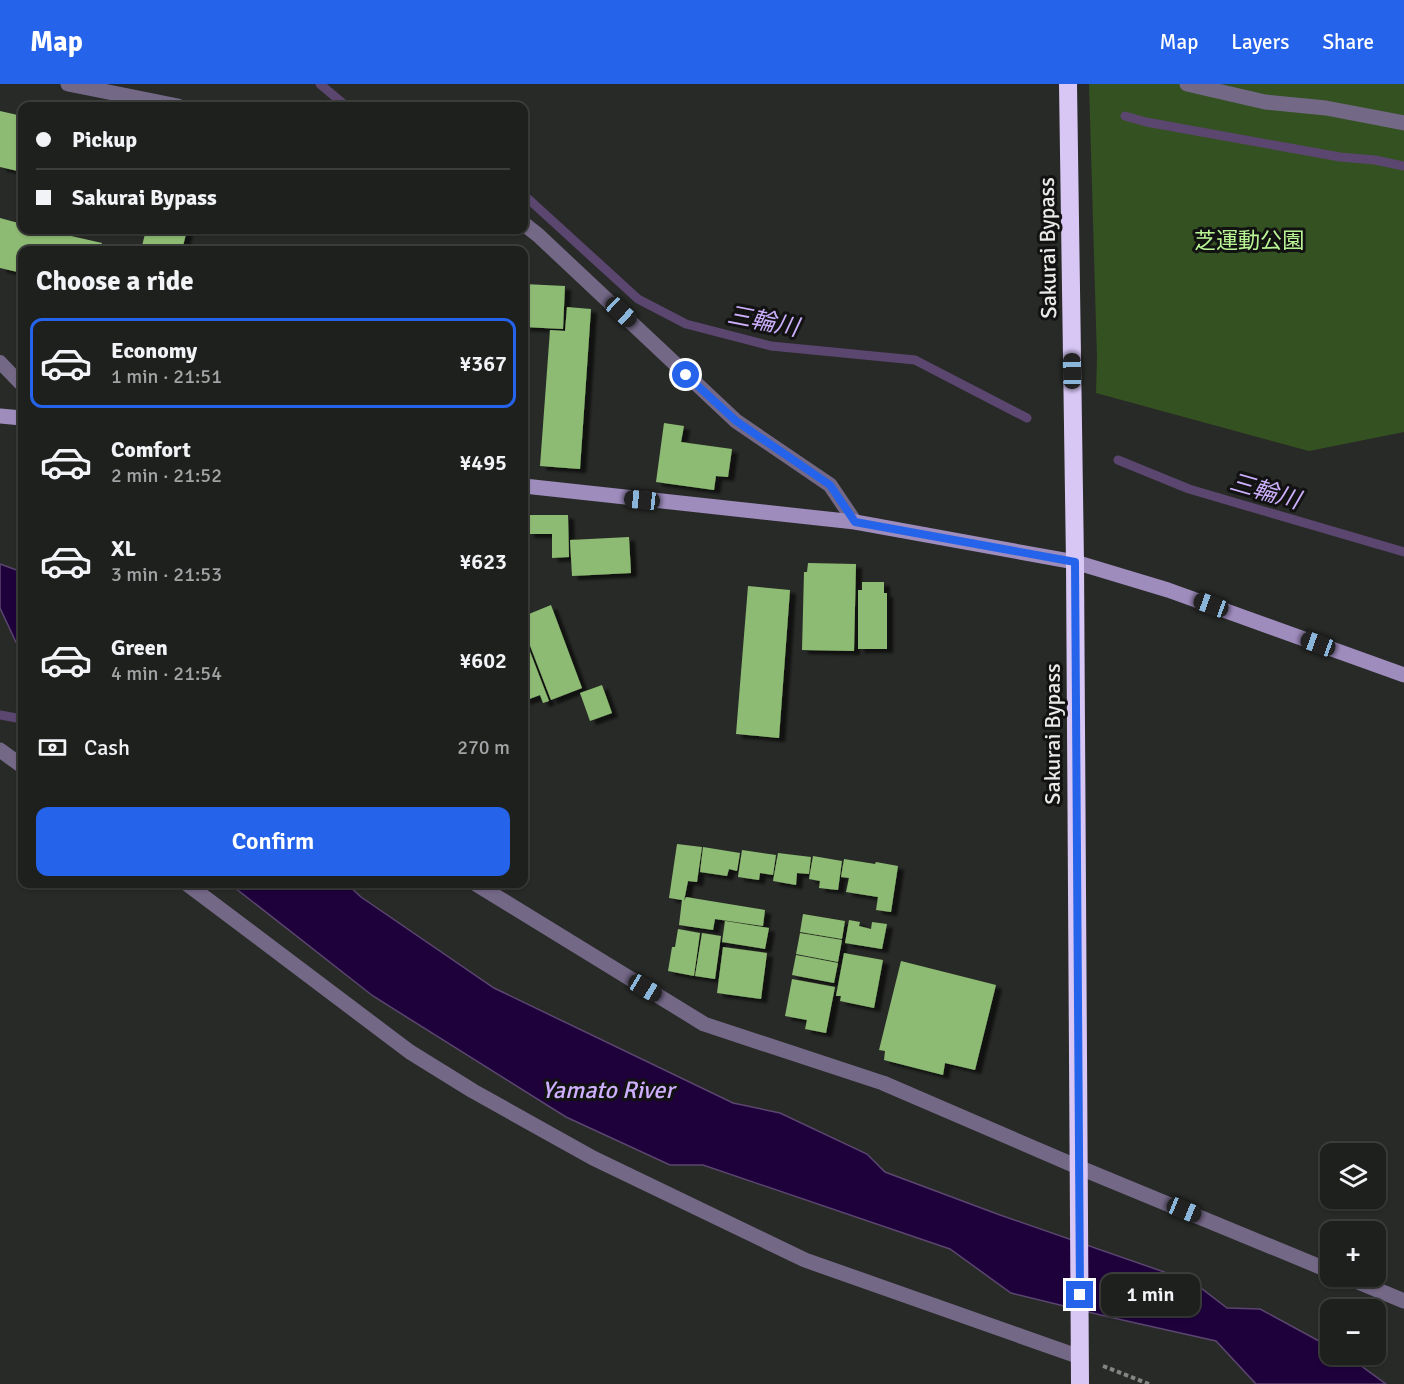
<!DOCTYPE html>
<html lang="en">
<head>
<meta charset="utf-8">
<style>
	body { margin:0; font-family:Signika,"Noto Sans JP",sans-serif; background:#2b2d2a; color:#f1f3f6; height:100vh; display:flex; flex-direction:column; font-size:22px; white-space:nowrap }
	* { box-sizing:border-box; margin:0 }
	p { font-size:20px; color:#a1a3a4 }
	.icon { flex:none; width:33px; height:33px; fill:none; stroke:currentColor; stroke-width:2; stroke-linecap:round; stroke-linejoin:round }
	.map { position:relative; flex:1; overflow:hidden }
	.panel { position:absolute; left:18px; top:162px; width:510px; height:642px; display:flex; flex-direction:column; background:#1e201d; border-radius:12px; box-shadow:0 2px 4px #0004,0 0 0 2px #3c3e3b }
	.panel>* { flex:none }
	.guide { position:absolute; left:18px; top:18px; width:510px; height:132px; border-radius:12px; box-shadow:0 2px 4px #0004,0 0 0 2px #3c3e3b; display:grid; align-content:center; height:132px; padding:0 18px; background:#1e201d }
	.buttons { position:absolute; left:1320px; top:1059px; display:grid; gap:12px }
	.buttons a { display:grid; place-items:center; width:66px; height:66px; border-radius:12px; background:#1e201d; box-shadow:0 2px 4px #0004,0 0 0 2px #3c3e3b; font-size:30px }
	.end { position:absolute; width:27px; height:27px; margin:-14px; border:8px solid #2563eb; background:#fff; box-shadow:0 0 0 3px #fff }
	.from { border-radius:50% }
	.bubble { position:absolute; height:42px; border-radius:12px; background:#1e201d; box-shadow:0 2px 4px #0004,0 0 0 2px #3c3e3b; font-size:20px; font-weight:600; line-height:42px; text-align:center }
	.car { position:absolute; width:18px; height:36px; margin:-18px -9px; border-radius:8px; box-shadow:0 0 4px 2px #0007; background:linear-gradient(#222 24%,#8ab4d8 0 40%,#222 0 76%,#8ab4d8 0 86%,#222 0) }
	.guide b { display:flex; align-items:center; gap:21px; height:57px; font-size:22px }
	.guide b+b { border-top:2px solid #3c3e3b }
	.guide i { width:15px; height:15px; background:#f1f3f6 }
	ul { padding:0; list-style:none }
	li { display:flex; align-items:center; gap:18px; height:90px; margin:0 12px 9px; padding:0 6px; border:3px solid transparent; border-radius:12px }
	li div { flex:1 }
	li b { display:block; font-size:22px }
	li em { font-style:normal; font-weight:600 }
	li.on { border-color:#2563eb }
	li>.icon { width:54px; height:54px; stroke-width:1.5 }
	h2 { padding:0 18px; font-size:27px; line-height:72px }
	.pay { display:flex; align-items:center; gap:15px; height:66px; padding:0 18px; font-size:22px }
	.pay p { margin-inline-start:auto }
	.primary-button { display:flex; gap:12px; margin-top:auto; padding:12px 18px }
	.primary-button a { flex:1; height:69px; border-radius:12px; background:#2563eb; color:#fff; font-size:24px; font-weight:600; line-height:69px; text-align:center }
	header { display:flex; align-items:center; gap:36px; box-sizing:border-box; height:84px; padding:0 30px; background:#2563eb; color:#fff }
	header strong { font-size:28px }
	nav { display:flex; gap:33px; margin-inline-start:auto; font-size:21px }
	.map>svg:first-child { display:block }
	.green { fill:#345121 }
	.water { fill:#1e003b; stroke:#5b466f; stroke-width:1.5 }
	.lines { fill:none; stroke-linecap:round; stroke-linejoin:round }
	.stream { stroke:#5b466f; stroke-width:9 }
	.building { fill:#8ebb73; filter:url(#shadow) }
	.path { stroke:#848583; stroke-width:4; stroke-dasharray:4.5 3; stroke-linecap:butt }
	.lane { stroke:#746887; stroke-width:14 }
	.street { stroke:#746887; stroke-width:15 }
	.secondary { stroke:#9e8cbd; stroke-width:15 }
	.highway { stroke:#d8c7f5; stroke-width:18 }
	.route { stroke:#2563eb; stroke-width:8 }
	.labels { text-anchor:middle; stroke-width:6; stroke-linejoin:round; paint-order:stroke }
	.park-label { font-size:22px; fill:#baf595; stroke:#111211 }
	.street-label { font-size:22px; fill:#eaebe9; stroke:#111211 }
	.water-label { font-size:24px; font-style:italic; fill:#cdaffd; stroke:#111211 }
</style>
</head>
<body>
<header>
<strong>Map</strong>
<nav><a>Map</a><a>Layers</a><a>Share</a></nav>
</header>
<div class="map">
<svg width="1404" height="1300" viewBox="0 0 1404 1300">
	<defs>
		<filter id="shadow"><feDropShadow dx="6" dy="4" stdDeviation="1.5" flood-color="#0009"/></filter>
	</defs>
	<rect width="100%" height="100%" fill="#282a27"/>
	<path class="green" d="M1089 0H1404V348L1309 367 1096 309 1097 274Z"/>
	<path class="water" d="M0 480 22 488V571L0 524Z
		M230 800H347L361 813 494 904 733 1019 780 1029 867 1070 885 1088 1000 1131 1193 1198 1227 1224 1260 1225 1330 1263V1270L1346 1271 1386 1300H1256L1216 1257 1109 1233 1011 1209 950 1165 703 1081H670L566 1033 373 912Z"/>
	<g class="lines">
		<path class="stream" d="M320 0 346 22
			M1125 32 1146 38 1340 73 1375 76 1404 82
			M524 111 638 215 686 240 771 262 915 276 1027 334
			M1118 376 1189 405 1404 468
			M0 631 22 635"/>
	</g>
	<path class="building" d="M0 27 22 32V88L0 83Z
		M0 134 22 140V146H45L102 159 100 166H22V189L0 184Z
		M146 146H187L182 166H141Z
		M524 200 565 202 563 245 524 243Z
		M567 223 591 225 580 385 540 382 550 246 565 247Z
		M664 339 684 342 681 358 732 365 728 393 716 392 714 406 656 398Z
		M528 431H568L569 473 552 474V450H528Z
		M629 453 631 489 572 492 570 456Z
		M808 479 856 480 854 567 802 566 804 488H807Z
		M862 498H884V509H887V565H858V506H862Z
		M748 502 790 506 779 654 736 650Z
		M551 521 582 604 551 616 524 546V532Z
		M524 552 549 617 543 619 540 611 524 617Z
		M602 601 612 629 590 637 580 609Z
		M677 760 702 763 697 798 688 797 684 817 686 813 765 826 763 842 715 835 713 846 679 841 682 816 669 814Z
		M703 763 740 769 737 787 729 785 727 792 700 788Z
		M742 766 776 771 773 791 760 789 759 796 738 793Z
		M778 769 811 773 809 790 797 789 796 801 773 797Z
		M813 772 842 777 838 806 819 804 820 797 809 795Z
		M844 775 875 780 876 778 898 782 891 828 876 826 878 813 846 808 849 794 841 793Z
		M803 830 845 837 842 855 800 848Z
		M849 836 860 838 859 842 871 845 872 838 887 840 882 865 845 859Z
		M725 837 769 844 765 865 722 858Z
		M678 845 700 849 694 892 668 887 672 863H675Z
		M702 849 721 852 715 895 695 892Z
		M800 849 842 856 838 878 796 870Z
		M723 863 767 869 761 915 717 909Z
		M844 869 883 876 874 924 840 917 841 912H836Z
		M796 871 838 879 834 899 792 891Z
		M901 877 996 901 975 986 945 979 943 991 884 976 885 967 879 966Z
		M792 895 835 903 826 949 805 945 807 936 785 932Z"/>
	<g class="lines">
		<path class="path" d="M1103 1282 1149 1300"/>
		<path class="lane" d="M0 278 22 301"/>
		<path class="street" d="M68 0 178 22
			M1187 0 1265 18 1326 24 1404 39
			M524 140 538 151 736 337 830 401 855 438
			M0 666 22 682
			M187 800 410 968 473 1007 593 1074 805 1176 1080 1273
			M476 800 704 940 883 999 1078 1083 1330 1187
			M1344 1192 1404 1217"/>
		<path class="secondary" d="M0 332 22 334
			M524 402 855 438 1075 478 1168 506 1404 591"/>
		<path class="highway" d="M1068 0 1075 478 1080 1300"/>
	</g>
	<g class="lines">
		<path class="route" d="M686 291 736 337 830 401 855 438 1075 478 1080 1211"/>
	</g>
	<g class="labels">
		<g class="park-label">
			<text x="1249" y="164">芝運動公園</text>
		</g>
		<g class="street-label">
			<text transform="translate(1047 164) rotate(-91)" y="8">Sakurai Bypass</text>
			<text transform="translate(1052 650) rotate(-90)" y="8">Sakurai Bypass</text>
		</g>
		<g class="water-label">
			<text transform="translate(763 237) rotate(11)" y="8">三輪川</text>
			<text transform="translate(1265 407) rotate(16)" y="8">三輪川</text>
			<text x="608" y="1014">Yamato River</text>
		</g>
	</g>
</svg>
<div class="buttons">
<a><svg class="icon" aria-label="layers" viewBox="0 0 24 24"><path d="M12 4l9 5-9 5-9-5zM3 14l9 5 9-5"/></svg></a>
<a>+</a>
<a>−</a>
</div>
<i class="end from" style="left:686px;top:291px"></i>
<i class="end" style="left:1080px;top:1211px"></i>
<div class="bubble" style="left:1101px;top:1190px;width:99px">1 min</div>
<i class="car" style="left:621px;top:228px;rotate:133deg"></i>
<i class="car" style="left:1072px;top:287px;rotate:359deg"></i>
<i class="car" style="left:642px;top:416px;rotate:276deg"></i>
<i class="car" style="left:1211px;top:521px;rotate:290deg"></i>
<i class="car" style="left:1318px;top:560px;rotate:290deg"></i>
<i class="car" style="left:645px;top:904px;rotate:121deg"></i>
<i class="car" style="left:1184px;top:1126px;rotate:112deg"></i>
<div class="guide">
<b><i class="from"></i>Pickup</b>
<b><i></i>Sakurai Bypass</b>
</div>
<section class="panel">
<h2>Choose a ride</h2>
<ul>
<li class="on"><svg class="icon" aria-label="car" viewBox="0 0 24 24"><path d="M5 17H2v-5l4-1 3-4h7l3 4 3 1v5h-3M9 17h6M6 11h13"/><circle cx="7" cy="17" r="2"/><circle cx="17" cy="17" r="2"/></svg><div><b>Economy</b><p>1 min · 21:51</p></div><em>¥367</em></li>
<li><svg class="icon" aria-label="car" viewBox="0 0 24 24"><path d="M5 17H2v-5l4-1 3-4h7l3 4 3 1v5h-3M9 17h6M6 11h13"/><circle cx="7" cy="17" r="2"/><circle cx="17" cy="17" r="2"/></svg><div><b>Comfort</b><p>2 min · 21:52</p></div><em>¥495</em></li>
<li><svg class="icon" aria-label="car" viewBox="0 0 24 24"><path d="M5 17H2v-5l4-1 3-4h7l3 4 3 1v5h-3M9 17h6M6 11h13"/><circle cx="7" cy="17" r="2"/><circle cx="17" cy="17" r="2"/></svg><div><b>XL</b><p>3 min · 21:53</p></div><em>¥623</em></li>
<li><svg class="icon" aria-label="car" viewBox="0 0 24 24"><path d="M5 17H2v-5l4-1 3-4h7l3 4 3 1v5h-3M9 17h6M6 11h13"/><circle cx="7" cy="17" r="2"/><circle cx="17" cy="17" r="2"/></svg><div><b>Green</b><p>4 min · 21:54</p></div><em>¥602</em></li>
</ul>
<div class="pay"><svg class="icon" aria-label="cash" viewBox="0 0 24 24"><path d="M3 7h18v10H3z"/><circle cx="12" cy="12" r="2"/></svg>Cash<p>270 m</p></div>
<div class="primary-button"><a>Confirm</a></div>
</section>
</div>
</body>
</html>
